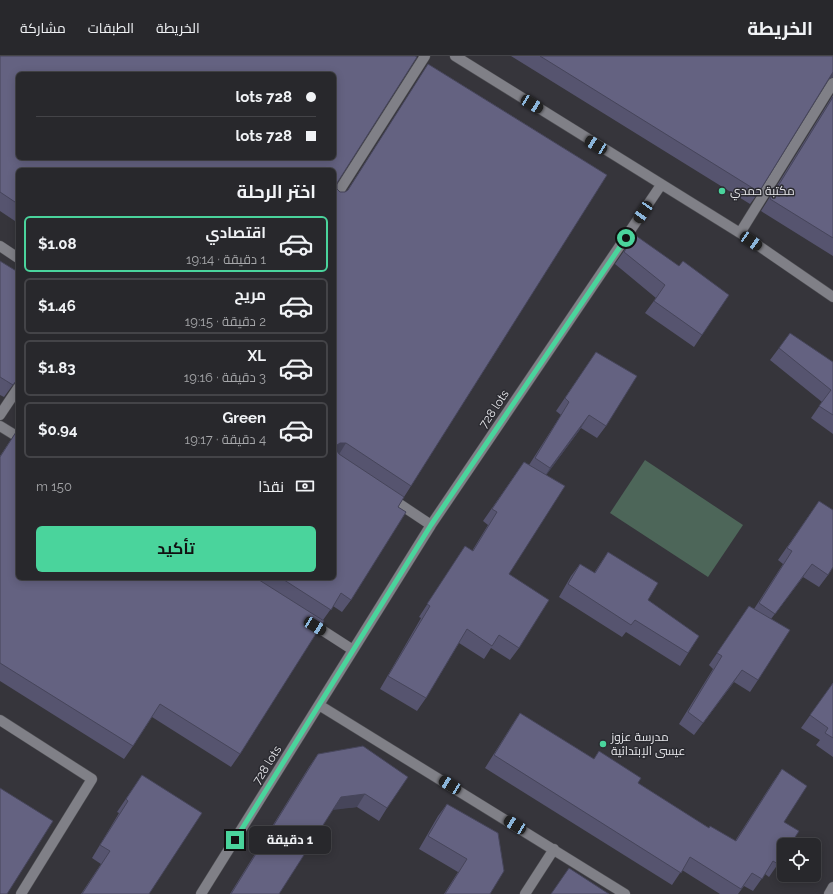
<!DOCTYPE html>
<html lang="ar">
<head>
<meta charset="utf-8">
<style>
	body { margin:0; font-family:Raleway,Cairo,sans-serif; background:#303034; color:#f1f3f6; direction:rtl; height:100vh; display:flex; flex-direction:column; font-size:15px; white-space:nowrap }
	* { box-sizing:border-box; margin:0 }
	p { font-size:13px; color:#a5a6a9 }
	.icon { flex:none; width:22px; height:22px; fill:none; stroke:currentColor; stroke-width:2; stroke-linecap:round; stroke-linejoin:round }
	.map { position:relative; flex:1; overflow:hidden; direction:ltr }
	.side { position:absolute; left:16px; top:112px; width:320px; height:412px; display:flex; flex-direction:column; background:#28282c; border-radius:6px; box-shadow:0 2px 10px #0003,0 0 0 1px #444448; direction:rtl }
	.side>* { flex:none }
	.banner { position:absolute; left:16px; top:16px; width:320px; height:88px; border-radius:6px; box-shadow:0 2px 10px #0003,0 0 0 1px #444448; direction:rtl; display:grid; align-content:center; height:88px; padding:0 20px; background:#28282c }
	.controls { position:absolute; left:777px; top:782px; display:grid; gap:8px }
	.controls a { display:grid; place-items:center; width:44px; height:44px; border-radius:6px; background:#28282c; box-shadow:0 2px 10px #0003,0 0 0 1px #444448; font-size:20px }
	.end { position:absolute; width:18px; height:18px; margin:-9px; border:5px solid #4ad49c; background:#111; box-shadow:0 0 0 2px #111 }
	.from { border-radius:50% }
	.bubble { position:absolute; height:28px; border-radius:6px; background:#28282c; box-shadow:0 2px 10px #0003,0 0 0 1px #444448; font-size:13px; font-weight:700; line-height:28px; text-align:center; direction:rtl }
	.car { position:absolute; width:12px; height:24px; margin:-12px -6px; border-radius:5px; box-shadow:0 0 3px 1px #0007; background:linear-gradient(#222 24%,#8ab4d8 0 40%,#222 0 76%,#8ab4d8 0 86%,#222 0) }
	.banner b { display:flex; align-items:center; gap:14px; height:38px; font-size:15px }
	.banner b+b { border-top:1px solid #444448 }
	.banner i { width:10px; height:10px; background:#f1f3f6 }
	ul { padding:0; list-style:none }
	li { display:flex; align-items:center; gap:12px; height:56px; margin:0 8px 6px; padding:0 12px; border:2px solid #444448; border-radius:6px }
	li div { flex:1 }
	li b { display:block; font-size:15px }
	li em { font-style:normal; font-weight:700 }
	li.selected { border-color:#4ad49c }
	li>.icon { width:36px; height:36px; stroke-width:1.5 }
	h2 { padding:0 20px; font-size:18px; line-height:48px }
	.pay { display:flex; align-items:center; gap:10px; height:44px; padding:0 20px; font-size:15px }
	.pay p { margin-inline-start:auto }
	.button { display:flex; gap:8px; margin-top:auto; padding:8px 20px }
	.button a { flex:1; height:46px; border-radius:6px; background:#4ad49c; color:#111; font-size:16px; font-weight:700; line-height:46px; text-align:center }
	header { display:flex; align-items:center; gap:24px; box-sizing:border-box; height:56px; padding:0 20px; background:#28282c; border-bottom:1px solid #444448 }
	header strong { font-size:19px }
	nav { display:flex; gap:22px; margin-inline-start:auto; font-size:14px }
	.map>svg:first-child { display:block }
	.green { fill:#4d6659 }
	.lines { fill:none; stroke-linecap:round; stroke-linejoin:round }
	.street-casing { stroke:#515156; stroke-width:11 }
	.secondary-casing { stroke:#515156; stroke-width:11 }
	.street { stroke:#808087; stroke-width:10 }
	.secondary { stroke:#808087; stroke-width:10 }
	.wall { fill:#56546f; fill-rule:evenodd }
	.shaded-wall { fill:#46455a }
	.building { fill:#646281; stroke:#46455a; fill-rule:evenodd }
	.route { stroke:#4ad49c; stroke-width:5 }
	.poi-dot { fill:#4ad49c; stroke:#2b2b31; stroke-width:1.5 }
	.labels { text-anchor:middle; stroke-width:3; stroke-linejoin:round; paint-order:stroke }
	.poi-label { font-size:12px; fill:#e5e5e9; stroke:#2b2b31; text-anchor:start }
	.street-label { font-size:12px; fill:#e5e5e9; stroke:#2b2b31 }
</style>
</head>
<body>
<header>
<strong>الخريطة</strong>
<nav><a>الخريطة</a><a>الطبقات</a><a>مشاركة</a></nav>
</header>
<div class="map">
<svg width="833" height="838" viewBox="0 0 833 838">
	<rect width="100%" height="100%" fill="#36353b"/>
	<path class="green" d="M645 404 743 469 708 521 610 457Z"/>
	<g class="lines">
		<g class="street-casing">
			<path id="street" d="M455 0 740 177 833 241
				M334 143 425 0
				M740 177 833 27
				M0 190 18 202
				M0 359 18 332
				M0 370 18 381
				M389 441 431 469
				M308 565 353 594
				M319 649 625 838
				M0 664 92 723 21 838
				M201 838 431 469 661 129
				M525 838 554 793"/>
		</g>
		<g class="secondary-casing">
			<path id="secondary" d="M829 838 833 831"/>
		</g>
		<use href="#street" class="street"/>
		<use href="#secondary" class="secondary"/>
	</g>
	<path class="wall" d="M0 0H415L417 1 337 127V133L340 136H345L347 135 420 21 428 8 607 119 411 430 404 441 398 451 406 456 351 544 342 556 333 550 323 564 324 565 240 698 231 711 152 661 133 690 124 703 0 625V400L18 373H17L18 371V522H334V114H18V167L0 155ZM18 18H334V102H18Z
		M511 0H833V21L829 23 759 136 750 148Z
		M833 39V200L761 155Z
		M635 179 702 279 694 291 645 257 656 242 615 208Z
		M0 205 15 326 4 341 0 339Z
		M779 292 833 306V378L811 362 822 346 770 304Z
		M596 296 606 370 597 382 581 372 546 419 509 518 519 592 510 604 491 592 484 603 459 587 426 642 417 655 380 633 421 562 419 561 465 490 472 495 488 469 483 465 524 406 529 409 561 359 556 355Z
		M18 343V350L15 348Z
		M819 445 828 519 819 531 803 521 771 563 758 624 750 636 734 626 694 679 679 668 713 613 709 609 749 550 754 553 783 508 778 504Z
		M608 496 648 544 699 580 680 610 626 576 622 581 559 541 571 520 580 508 594 517Z
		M833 627V701L816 689 820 684 801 672Z
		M520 657 594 703 599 695 638 727 709 772 735 785 773 726 782 713 784 766 778 808 769 821 765 818 753 835 744 830 738 838H720L682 814 672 829 485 712 512 669Z
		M318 698 387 752 379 765 357 751 333 753 279 838H230L309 711Z
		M142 719 149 838H81L101 808 92 802 119 757 117 756Z
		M447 748 490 838H444L458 816 419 793 438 760Z"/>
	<path class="shaded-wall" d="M833 16V21L827 24Z
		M18 322V326H15L4 341Z
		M589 359 581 372 542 425 550 412Z
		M340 387H346L338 400 334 399 337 389Z
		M812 508 803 521 766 570 775 558Z
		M742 614 734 626 694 679 703 667Z
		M365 738 357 751 333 754 341 741Z"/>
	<path class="building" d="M0 0H415L417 1 337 127V133L340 136H345L348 134 428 8 607 119 411 430 346 387H340L337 389V395L339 398 404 441 398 451 406 456 351 544 341 537 331 554 281 522H334V114H18V148L0 136ZM18 18H334V102H18Z
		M540 0H833V16L759 136Z
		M833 41V182L770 143Z
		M635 179 679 210 683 205 729 239 702 279 654 245 665 229 624 196Z
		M0 205 18 216V322L13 329 0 321Z
		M790 277 833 306V359L819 350 831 334 779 292Z
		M596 296 637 320 606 370 589 359 550 412 535 402 569 346 565 342Z
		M18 373V522H256L324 565 240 698 160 648 133 690 0 607V401Z
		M524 406 565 430 509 518 549 544 519 592 499 579 492 590 467 573 426 642 388 620 430 550 427 548 465 490 473 495 497 456 492 453Z
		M819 445 833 454V511L828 519 812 508 775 558 759 547 792 495 787 492Z
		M608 496 658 527 648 544 699 580 688 597 635 564 631 569 568 528 580 508 595 517Z
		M749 550 790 574 758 624 742 614 703 667 688 656 722 600 717 597Z
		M833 627V682L825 677 828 672 810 659Z
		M520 657 594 703 599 695 641 722 638 727 709 772 710 770 736 785 782 713 807 730 784 766 799 775 790 789H784V799L778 808 773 805 762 823 752 817 741 833 690 801 681 817 494 699Z
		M363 690 408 721 387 752 365 738 341 741 279 838H231L318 698Z
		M142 719 202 757 149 838H82L110 795 100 789 128 745 126 743Z
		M0 732 53 765 7 838H0Z
		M447 748 498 777 504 815 490 838H445L467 803 428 780Z
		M569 812 609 838H551Z"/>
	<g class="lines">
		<path class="route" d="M235 784 431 469 626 182"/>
	</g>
	<g class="poi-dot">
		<circle cx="722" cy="135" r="4"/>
		<circle cx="603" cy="688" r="4"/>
	</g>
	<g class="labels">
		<g class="poi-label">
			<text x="730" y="139">مكتبة حمدي</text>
			<text x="611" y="685">مدرسة عزوز<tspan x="611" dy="14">عيسى الإبتدائية</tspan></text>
		</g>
		<g class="street-label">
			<text transform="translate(494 353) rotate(-56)" y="4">728 lots</text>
			<text transform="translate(267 709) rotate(-58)" y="4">728 lots</text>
		</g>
	</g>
</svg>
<div class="controls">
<a><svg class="icon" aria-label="locate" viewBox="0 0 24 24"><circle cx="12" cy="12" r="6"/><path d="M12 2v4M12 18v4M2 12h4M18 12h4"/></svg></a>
</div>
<i class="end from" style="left:626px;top:182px"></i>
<i class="end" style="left:235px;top:784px"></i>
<div class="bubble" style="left:249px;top:770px;width:82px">1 دقيقة</div>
<i class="car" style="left:532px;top:48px;rotate:122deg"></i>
<i class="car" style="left:596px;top:89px;rotate:302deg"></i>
<i class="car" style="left:643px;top:156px;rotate:214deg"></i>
<i class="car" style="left:751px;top:185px;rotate:124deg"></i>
<i class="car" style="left:315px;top:570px;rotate:122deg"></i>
<i class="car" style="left:450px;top:729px;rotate:302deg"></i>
<i class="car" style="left:515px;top:769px;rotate:302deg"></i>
<div class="banner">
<b><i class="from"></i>728 lots</b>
<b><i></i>728 lots</b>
</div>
<section class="side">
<h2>اختر الرحلة</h2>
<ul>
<li class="selected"><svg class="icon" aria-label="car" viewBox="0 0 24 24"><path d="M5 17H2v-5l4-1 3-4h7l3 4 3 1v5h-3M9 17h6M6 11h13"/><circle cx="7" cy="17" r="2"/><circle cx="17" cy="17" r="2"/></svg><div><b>اقتصادي</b><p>1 دقيقة · 19:14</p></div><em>$1.08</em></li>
<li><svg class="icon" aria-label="car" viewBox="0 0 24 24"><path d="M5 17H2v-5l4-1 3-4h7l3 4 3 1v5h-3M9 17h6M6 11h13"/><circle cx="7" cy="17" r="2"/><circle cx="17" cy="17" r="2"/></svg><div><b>مريح</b><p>2 دقيقة · 19:15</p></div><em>$1.46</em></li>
<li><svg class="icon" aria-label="car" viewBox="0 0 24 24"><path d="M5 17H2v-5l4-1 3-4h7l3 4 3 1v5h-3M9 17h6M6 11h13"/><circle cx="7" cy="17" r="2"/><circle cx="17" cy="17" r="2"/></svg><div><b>XL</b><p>3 دقيقة · 19:16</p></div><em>$1.83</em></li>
<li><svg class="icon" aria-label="car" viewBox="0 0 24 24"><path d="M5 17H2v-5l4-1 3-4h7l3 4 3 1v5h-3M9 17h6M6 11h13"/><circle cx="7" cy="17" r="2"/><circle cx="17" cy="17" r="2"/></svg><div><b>Green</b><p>4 دقيقة · 19:17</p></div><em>$0.94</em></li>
</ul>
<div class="pay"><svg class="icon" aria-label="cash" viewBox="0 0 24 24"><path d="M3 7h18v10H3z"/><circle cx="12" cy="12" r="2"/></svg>نقدًا<p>150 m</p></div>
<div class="button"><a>تأكيد</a></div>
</section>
</div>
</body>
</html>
